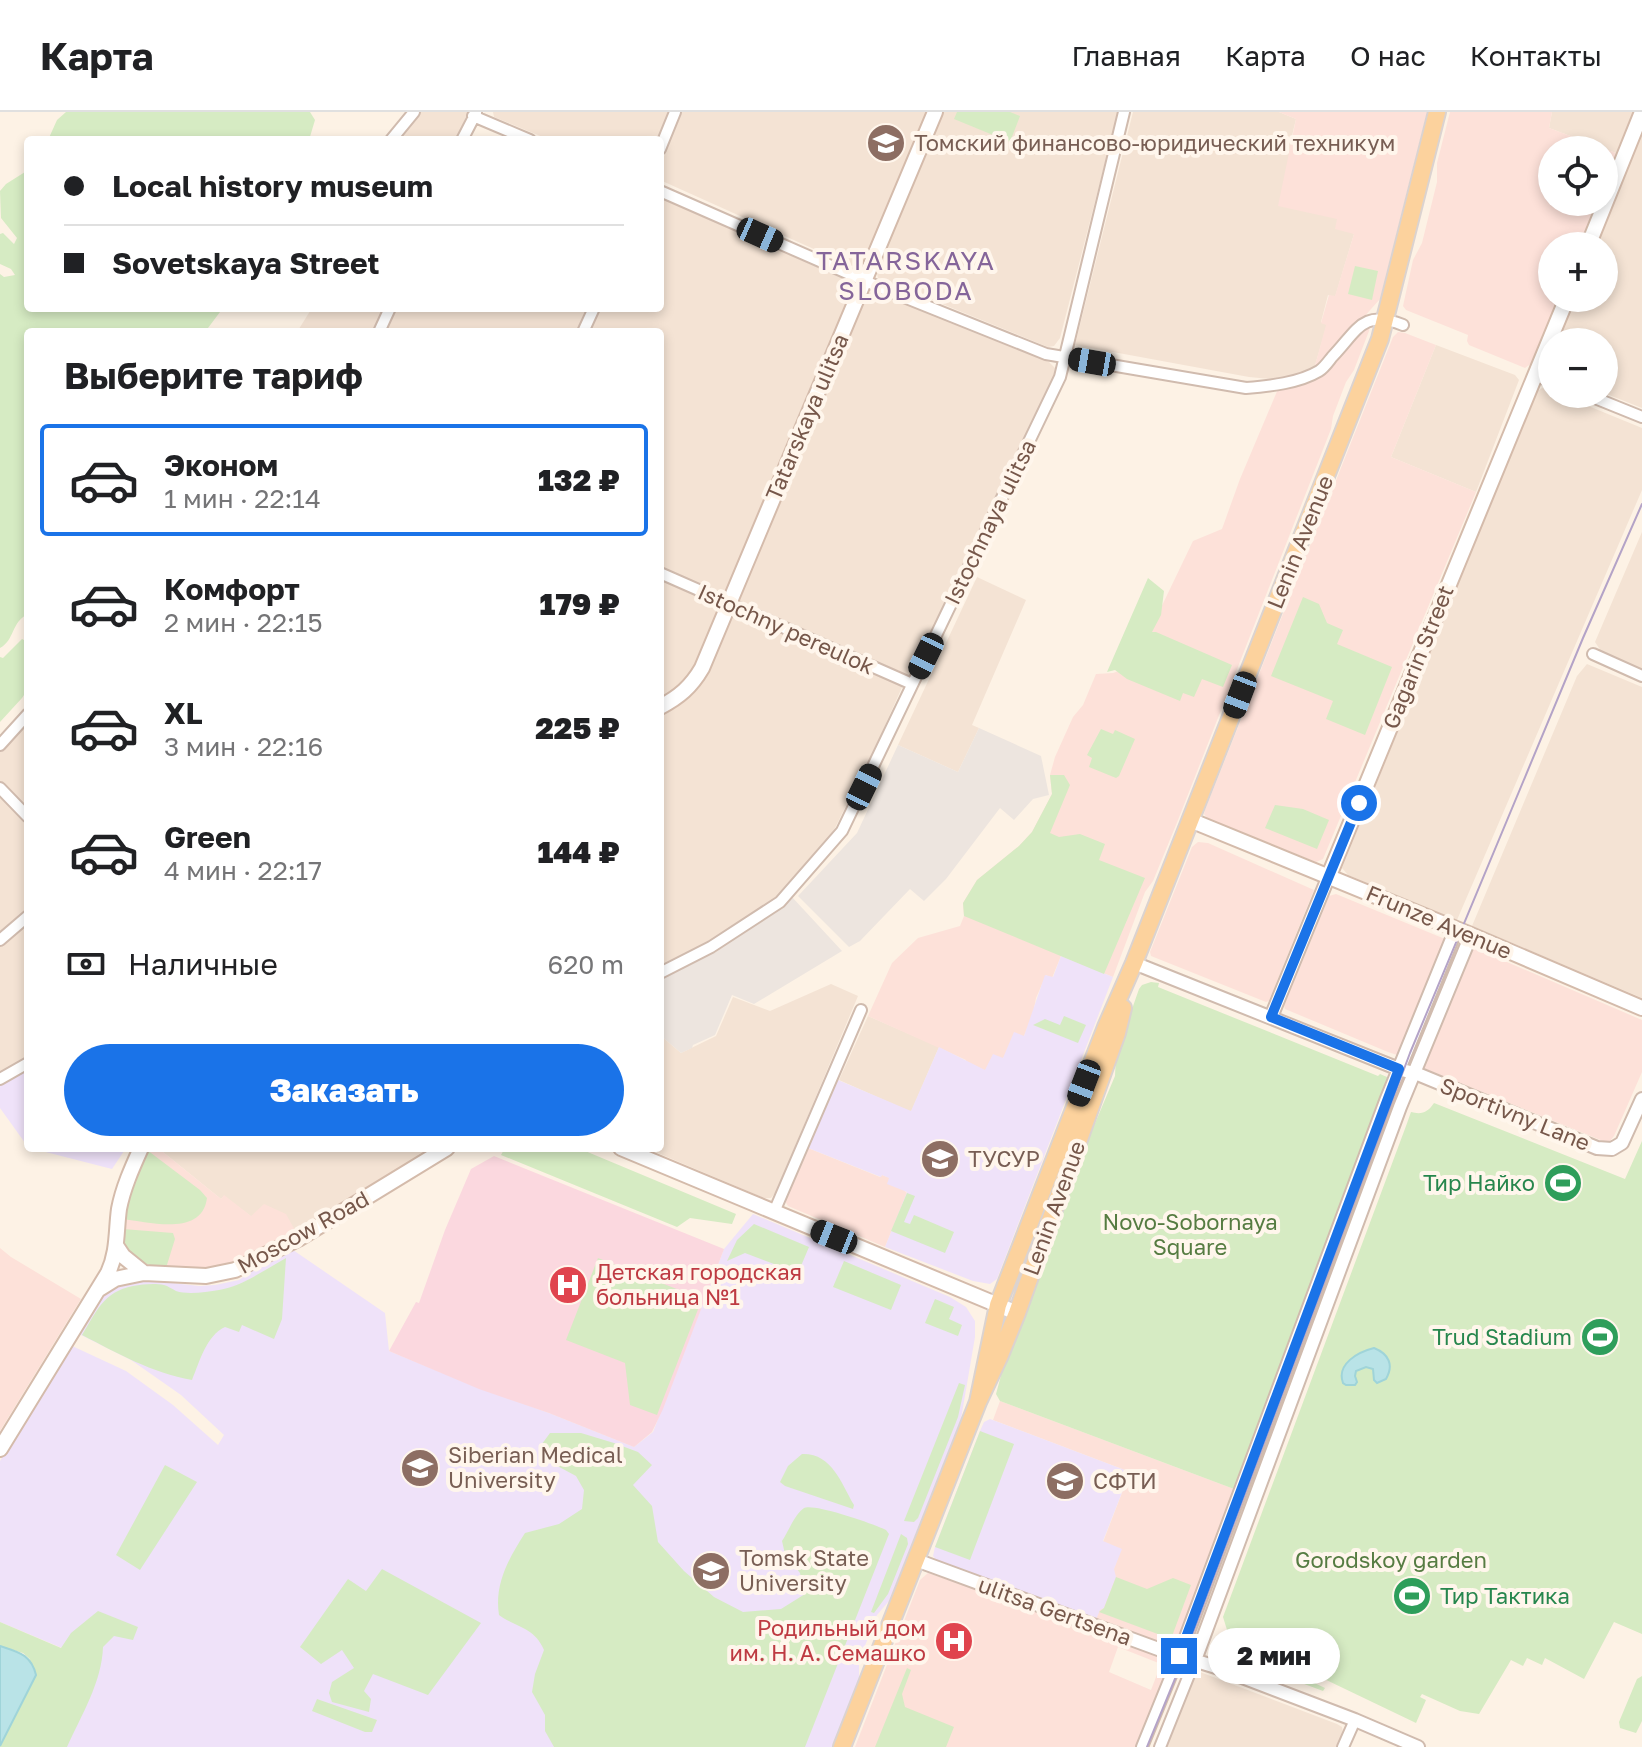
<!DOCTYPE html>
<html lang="ru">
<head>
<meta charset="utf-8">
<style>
	body { margin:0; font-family:"Golos Text",sans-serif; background:#f6f6f6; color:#202124; height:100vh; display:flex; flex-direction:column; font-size:30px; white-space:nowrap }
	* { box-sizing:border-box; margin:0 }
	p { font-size:26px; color:#757577 }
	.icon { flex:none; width:44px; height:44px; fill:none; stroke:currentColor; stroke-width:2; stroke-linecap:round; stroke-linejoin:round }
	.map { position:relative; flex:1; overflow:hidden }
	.drawer { position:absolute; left:24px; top:216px; width:640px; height:824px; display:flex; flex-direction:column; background:#fff; border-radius:8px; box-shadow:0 4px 12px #0003 }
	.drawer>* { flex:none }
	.banner { position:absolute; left:24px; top:24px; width:640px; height:176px; border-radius:8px; box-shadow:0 4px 12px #0003; display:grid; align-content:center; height:176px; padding:0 40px; background:#fff }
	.fabs { position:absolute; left:1538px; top:24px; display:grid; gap:16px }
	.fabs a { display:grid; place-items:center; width:80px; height:80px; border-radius:50%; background:#fff; box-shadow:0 4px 12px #0003; font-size:40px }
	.end { position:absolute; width:36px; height:36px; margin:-18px; border:10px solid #1a73e8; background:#fff; box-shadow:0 0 0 4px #fff }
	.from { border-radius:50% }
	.bubble { position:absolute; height:56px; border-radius:28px; background:#fff; box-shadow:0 4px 12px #0003; font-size:26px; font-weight:800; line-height:56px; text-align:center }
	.car { position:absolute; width:24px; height:48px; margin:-24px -12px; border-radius:10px; box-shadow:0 0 6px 2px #0007; background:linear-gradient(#222 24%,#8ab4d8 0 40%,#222 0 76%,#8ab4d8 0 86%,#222 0) }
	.banner b { display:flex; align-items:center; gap:28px; height:76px; font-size:30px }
	.banner b+b { border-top:2px solid #e0e0e0 }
	.banner i { width:20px; height:20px; background:#202124 }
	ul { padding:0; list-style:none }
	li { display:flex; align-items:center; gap:24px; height:112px; margin:0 16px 12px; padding:0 24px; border:4px solid transparent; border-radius:8px }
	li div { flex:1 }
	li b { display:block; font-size:30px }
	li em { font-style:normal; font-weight:800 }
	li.current { border-color:#1a73e8 }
	li>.icon { width:72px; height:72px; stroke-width:1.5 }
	h2 { padding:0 40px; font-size:36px; line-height:96px }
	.pay { display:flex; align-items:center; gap:20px; height:88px; padding:0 40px; font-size:30px }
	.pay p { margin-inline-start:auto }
	.button { display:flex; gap:16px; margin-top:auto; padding:16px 40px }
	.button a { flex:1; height:92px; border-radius:48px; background:#1a73e8; color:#fff; font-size:32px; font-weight:800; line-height:92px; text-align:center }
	header { display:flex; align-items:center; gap:48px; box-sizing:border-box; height:112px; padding:0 40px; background:#fff; border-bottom:2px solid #e0e0e0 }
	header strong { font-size:38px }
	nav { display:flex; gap:44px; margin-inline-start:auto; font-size:28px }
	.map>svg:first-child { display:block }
	.residential { fill:#f4e3d4 }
	.commercial { fill:#fde1d9; fill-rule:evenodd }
	.industrial { fill:#ede5df }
	.education { fill:#efe2f9 }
	.medical { fill:#fbd8df }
	.green { fill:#d6ebc3 }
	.water { fill:#b9e3e7; stroke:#9fd4d9; stroke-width:2 }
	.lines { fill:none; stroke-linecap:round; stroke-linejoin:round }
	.minor-casing { stroke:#d0bbae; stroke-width:14 }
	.tertiary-casing { stroke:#d0bbae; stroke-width:16 }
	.secondary-casing { stroke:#d4bbab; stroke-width:18 }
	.primary-casing { stroke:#dbd3d0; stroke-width:20 }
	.minor { stroke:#fff; stroke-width:10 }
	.tertiary { stroke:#fff; stroke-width:12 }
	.secondary { stroke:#fff; stroke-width:14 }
	.primary { stroke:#fcd29d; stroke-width:16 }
	.tram { stroke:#b4a3c7; stroke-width:2 }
	.route { stroke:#1a73e8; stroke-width:10 }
	.labels { text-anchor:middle; stroke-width:8; stroke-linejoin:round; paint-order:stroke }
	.education-label { font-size:22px; fill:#785e54; stroke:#fff6ec; text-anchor:start }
	.street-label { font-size:22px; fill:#76574a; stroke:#fff6ec }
	.leisure-label { font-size:22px; fill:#27864d; stroke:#fff6ec; text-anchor:end }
	.park-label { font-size:22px; fill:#567c42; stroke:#fff6ec }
	.health-label { font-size:22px; fill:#be3a42; stroke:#fff6ec; text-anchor:start }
	.quarter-label { font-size:26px; letter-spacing:2px; fill:#85659a; stroke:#fff6ec }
</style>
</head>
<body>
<header>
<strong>Карта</strong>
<nav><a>Главная</a><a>Карта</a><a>О нас</a><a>Контакты</a></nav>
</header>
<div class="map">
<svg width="1642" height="1635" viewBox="0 0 1642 1635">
	<rect width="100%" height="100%" fill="#fdf2e5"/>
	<path class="residential" d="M418 0H468L456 28H394Z
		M493 0H668L657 28H550L494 5Z
		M682 0H928L865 150 854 155 660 68V54Z
		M941 0H1118L1060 226 1054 234 1048 235 878 166 876 157Z
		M1133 0H1279L1296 7 1290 32 1338 107 1354 122 1335 185 1328 183 1321 210 1327 212 1314 257 1305 261 1284 265 1270 267 1249 265 1075 233Z
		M1552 0H1633L1616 41 1549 16Z
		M1642 21V296L1604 281V230H1557L1575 186H1604V134H1596Z
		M660 85 846 168 850 171 853 178 724 485 660 456V220H589L600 196H660Z
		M871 179H876L1049 250 1055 256 1054 266 911 564 735 490 864 186Z
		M312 196H384L373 220H297Z
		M396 196H586L576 220H386Z
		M1436 233 1515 263 1519 268 1476 380 1391 345Z
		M1542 276 1552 279V282H1559L1642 316V378L1457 808 1348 763 1342 756 1536 280Z
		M1642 420V558L1601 539 1595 530Z
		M977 465 1026 488 972 613 979 616 958 660 898 633Z
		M660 467 721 495 695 556 673 581 660 588Z
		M732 498 903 573 879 627 835 716 814 746 776 787 709 829 660 855V601L678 592Z
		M1587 552 1642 575V886L1472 814 1577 564Z
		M28 607V797L0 822V637Z
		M28 811V947L0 963V835Z
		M831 872 858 884 776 1080 771 1086H764L646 1036H660V923L681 941 716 924 733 885 770 899Z
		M868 904 939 935 911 1000 839 968Z
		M158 1036H434L297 1122 252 1105 224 1084 221 1087Z
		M1200 1560 1337 1612 1342 1615 1343 1621 1338 1635H1164L1193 1565Z"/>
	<path class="commercial" d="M1279 0H1427L1380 187 1320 254 1314 257 1326 213 1321 211 1329 183 1335 184 1354 122 1335 117 1337 107 1278 94 1296 7Z
		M1450 0H1552L1549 16 1616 41 1604 71V38H1552V90H1596L1579 134H1552V186H1558L1532 251 1525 256 1469 233 1467 229 1468 223 1406 198 1403 194 1413 148 1422 131 1437 70V51Z
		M1368 213 1370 214 1369 219 1354 258 1346 270 1333 304 1331 317 1178 708 1153 769 1145 780 1113 865 1061 844 1052 866 1046 863 1036 886 1033 902 1024 924 1003 946 986 959 966 950V948L868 904 892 851 918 826 960 814 964 804 963 791 977 768 1019 734 1032 720 1052 682 1050 663 1055 645 1073 605 1083 593 1096 562 1113 561 1133 554 1193 429 1222 417 1240 367 1278 277 1323 261Z
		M1398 220 1405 221 1436 233 1391 345 1476 380 1323 747 1316 750 1207 706 1204 702 1205 698 1393 225Z
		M1198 730 1208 731 1314 778 1269 889 1266 890 1151 844 1150 840 1192 735Z
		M1336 782 1445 827 1400 942 1397 943 1388 940 1285 897 1284 894 1328 787 1329 784Z
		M1472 835 1642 908V960L1614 1024 1610 1029H1603L1421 955Z
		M148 1036H158L221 1087 224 1083 251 1104 264 1092 286 1102 297 1122 237 1149 200 1157 154 1154 127 1139 123 1107Z
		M808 1036 880 1065 882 1063 890 1066 907 1081 885 1135 788 1094 785 1089Z
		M0 1136 11 1145 81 1187 0 1319Z
		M1000 1289 1234 1377 1236 1380 1225 1409 1222 1411 1178 1526 1180 1529 1174 1537 1095 1510 1121 1437 1103 1430 1130 1360 993 1308Z
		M928 1461 1056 1505 1171 1548 1172 1551 1139 1635H855L920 1468ZM1118 1535 1161 1552 1151 1578 1109 1560Z"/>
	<path class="industrial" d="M979 616 1041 644 1049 683 1033 687 1014 708 1000 696 946 767 924 789 910 777 860 829 849 835 798 784 857 721 898 633 958 660Z
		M792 785 842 839 754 892 732 883 715 923 693 933 692 936 681 941 660 923V865L716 840 782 794Z"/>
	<path class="education" d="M1061 844 1113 865 997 1167 990 1172 973 1169 885 1135 907 1080 887 1072 889 1066 882 1063 881 1065 808 1036 838 968 911 999 939 935 985 958 993 942 1003 946 1014 920 1024 924 1045 863 1053 865Z
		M28 958V1035L0 996V974Z
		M30 1036H126L112 1057Z
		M753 1102 950 1185 966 1195 975 1209V1225L961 1307 889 1489 877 1503 859 1549V1566L832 1635H58L62 1536 0 1510V1349L70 1233 126 1259 173 1293 218 1333 224 1323 181 1283 131 1248 77 1221 100 1188 111 1177 119 1173 146 1168 199 1174 215 1173 239 1168 252 1159 293 1138 385 1201 389 1239 479 1276 549 1301 634 1335 653 1320 724 1137Z
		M990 1307 1130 1360 1103 1429 1122 1437 1114 1457 1116 1465 1104 1496 1100 1498 1095 1510 938 1450 933 1444 935 1435 980 1319 984 1310Z"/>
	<path class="medical" d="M494 1044 724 1137 663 1297 652 1320 634 1335 549 1301 479 1277 389 1239 416 1190 419 1191 445 1118 471 1057Z"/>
	<path class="green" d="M66 0H310L315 8 309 28H48L57 8Z
		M957 0H1010L1020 4 1010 30 954 7Z
		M25 60H28V196H223L205 220H28V502C11 510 15 528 0 536V162L4 165 15 163 11 157 0 152V122L3 121 14 132 17 126 1 106 0 79 6 72Z
		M1355 154 1378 159 1372 188 1348 182Z
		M1148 466 1164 479 1161 503 1152 520H1156L1232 553 1223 575 1202 567 1194 585 1183 581 1180 589 1127 567 1115 558 1107 560Z
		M1303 485 1319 492 1327 511 1343 518 1337 532 1392 555 1365 623 1326 607 1333 589 1271 564Z
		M22 527 28 530V577L22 586 0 610V545L3 546Z
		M1101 617 1113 622 1115 618 1135 627 1119 664 1116 666 1089 655 1092 646 1087 643Z
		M1050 663H1064L1070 673 1050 721 1059 725 1080 722 1105 732 1099 748 1145 766 1104 862 964 804 963 791 977 768 1019 734 1032 720 1052 682Z
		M1275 693 1303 697 1329 708 1317 737 1265 716Z
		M1151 870 1159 871 1158 875 1378 964 1380 962 1387 965 1389 968 1381 992 1378 993 1234 1377 1000 1289 996 1282 1006 1245 1076 1053 1082 1042 1115 964 1116 943 1139 877 1142 873Z
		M1064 904 1086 913 1078 931 1033 913 1045 907 1060 913Z
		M1434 991 1625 1067 1642 1029V1522L1614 1510 1584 1567 1545 1546 1542 1553 1527 1546 1523 1554 1511 1548 1479 1602 1460 1599 1422 1582 1420 1585 1426 1588 1416 1611 1228 1521 1223 1505 1406 1014 1411 1000C1422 1003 1428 1000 1434 991Z
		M505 1036H578L736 1102 732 1112 690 1106 677 1115 501 1043Z
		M147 1038 200 1078 207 1086C202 1125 149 1110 123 1107L132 1071Z
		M907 1081 915 1084 904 1110 910 1112 914 1103 954 1120 945 1141 891 1119Z
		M754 1112 809 1135 798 1161 745 1141 727 1149 737 1128Z
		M123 1117 173 1121 175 1127 166 1156C141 1153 123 1145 123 1117Z
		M286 1146 282 1207 274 1227 242 1213 239 1220 225 1215C206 1224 200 1249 192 1268 152 1261 117 1241 82 1223 97 1199 103 1180 133 1174 143 1172 155 1171 164 1173 168 1174 172 1177 176 1179 188 1183 206 1180 219 1178 243 1174 264 1158 286 1146Z
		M598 1146 702 1187 657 1303 630 1293 625 1251 566 1228Z
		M844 1149 901 1173 891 1198 833 1175Z
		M935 1187 954 1195 949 1207 962 1213 958 1224 925 1211Z
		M959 1271 965 1273 958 1305 918 1406 914 1410 904 1409Z
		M980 1319 1014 1332 970 1448 935 1435Z
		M550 1321H581L614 1331 638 1340 652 1353 633 1373 652 1394 658 1430 684 1459 714 1485 743 1500 781 1497 805 1482 800 1461 785 1442 782 1429C788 1420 795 1402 804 1396 814 1391 874 1412 886 1418L889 1422 805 1635H554L545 1619V1603L532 1580 535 1562 544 1538C534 1515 517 1516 499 1503 494 1472 509 1446 525 1421L559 1412 582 1397 584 1378 576 1364 548 1349 539 1336Z
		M802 1342C832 1341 841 1371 854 1393L853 1397 785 1374 780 1370 788 1354Z
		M165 1353 197 1370 140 1458 116 1443Z
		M901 1422 907 1426 908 1432 888 1482 874 1501 871 1500Z
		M382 1457 481 1511 428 1583 373 1562 364 1579 371 1587 369 1600 332 1590 329 1581 332 1570 354 1556 342 1538 321 1552 300 1535 348 1467 366 1479Z
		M1116 1465 1147 1477 1173 1466 1191 1473 1171 1527 1099 1500 1104 1496Z
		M98 1499 138 1515 133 1528 114 1524 103 1535C102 1570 81 1604 67 1635H0L19 1596 30 1547 23 1541 0 1534V1510L61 1536 71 1521Z
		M1232 1531 1325 1576 1323 1579 1226 1543 1223 1548 1216 1546 1220 1534Z
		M907 1556 911 1558 902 1582 905 1595 954 1615 946 1635H875Z
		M1642 1564V1609L1636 1621 1620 1616 1619 1610 1637 1567Z
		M317 1587 377 1608 372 1620H365L312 1599Z"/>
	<path class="water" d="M1374 1236C1389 1242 1394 1253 1386 1267L1377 1271 1374 1268 1373 1257 1366 1255 1356 1259 1355 1264 1357 1270 1355 1273H1346L1343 1271C1336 1252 1358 1240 1374 1236Z
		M0 1534C18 1540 31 1542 36 1563L0 1634Z"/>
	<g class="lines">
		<g class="minor-casing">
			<path id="minor" d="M473 4 530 28
				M391 28 414 0
				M462 28 476 1
				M660 37 675 0
				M660 79 879 175 1046 242 1246 276C1270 274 1299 271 1319 259 1324 256 1328 250 1332 245 1358 218 1362 197 1403 213
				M379 220 390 196
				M583 220 594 196
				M1535 264 1552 269
				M1585 282 1642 305
				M660 461 912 572
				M1593 542 1642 564
				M0 633 28 602
				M0 676 28 705
				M0 828 28 804
				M660 861 711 835 780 790 842 719 1060 265 1124 0
				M0 967 28 951
				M774 1100 861 898
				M1142 1635 1179 1544
				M1160 1635 1195 1548
				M1343 1635 1355 1608"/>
		</g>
		<g class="tertiary-casing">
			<path id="tertiary" d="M1134 851 1399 957 1420 963 1597 1036 1612 1037 1622 1031 1642 987
				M1271 905 1328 766
				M916 1448 1161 1538 1216 1555 1355 1608 1418 1635
				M1179 1544 1386 989 1456 817
				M1195 1548 1400 995 1471 823"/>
		</g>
		<g class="secondary-casing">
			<path id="secondary" d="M1588 134 1642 0
				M660 595C679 585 691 575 702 556L935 0
				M1190 708 1471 823 1642 896
				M1328 766 1567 186
				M621 1036 1017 1201
				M117 1135 123 1144 144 1161
				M99 1177 115 1167 144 1161 206 1164 235 1158 298 1127 447 1036
				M0 1337 108 1161C118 1140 116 1119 119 1097 123 1076 132 1056 141 1036"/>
		</g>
		<g class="primary-casing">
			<path id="primary" d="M978 1290 998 1193 1106 915 1134 851 1380 227 1437 0
				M842 1635 978 1290 1000 1243 1017 1201 1117 921 1123 896"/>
		</g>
		<use href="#minor" class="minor"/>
		<use href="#tertiary" class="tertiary"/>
		<use href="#secondary" class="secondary"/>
		<use href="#primary" class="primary"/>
		<path class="tram" d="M1147 1635 1184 1545 1410 941 1583 526 1642 392"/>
	</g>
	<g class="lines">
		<path class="route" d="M1179 1544 1399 957 1271 905 1359 691"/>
	</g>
	<defs>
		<g id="university-disc" transform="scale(2)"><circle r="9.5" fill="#8d6e63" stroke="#fff6ec"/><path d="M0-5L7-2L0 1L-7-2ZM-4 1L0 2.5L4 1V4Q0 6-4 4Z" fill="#fff"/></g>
		<g id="stadium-disc" transform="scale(2)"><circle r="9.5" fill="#2e9e5b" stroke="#fff6ec"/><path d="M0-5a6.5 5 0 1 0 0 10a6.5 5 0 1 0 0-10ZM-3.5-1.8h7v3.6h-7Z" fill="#fff"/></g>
		<g id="hospital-disc" transform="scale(2)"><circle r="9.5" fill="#e0444e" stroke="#fff6ec"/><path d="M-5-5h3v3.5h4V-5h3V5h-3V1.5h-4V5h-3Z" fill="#fff"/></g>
	</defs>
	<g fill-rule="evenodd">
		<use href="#university-disc" x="886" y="31"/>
		<use href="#university-disc" x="940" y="1047"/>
		<use href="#stadium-disc" x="1563" y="1071"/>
		<use href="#hospital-disc" x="568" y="1173"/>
		<use href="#stadium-disc" x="1600" y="1225"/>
		<use href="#university-disc" x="420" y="1356"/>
		<use href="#university-disc" x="1065" y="1369"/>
		<use href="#university-disc" x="711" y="1459"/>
		<use href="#stadium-disc" x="1412" y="1484"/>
		<use href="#hospital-disc" x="954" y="1529"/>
	</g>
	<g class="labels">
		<g class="education-label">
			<text x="914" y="39">Томский финансово-юридический техникум</text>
			<text x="968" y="1055">ТУСУР</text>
			<text x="448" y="1351">Siberian Medical<tspan x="448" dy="25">University</tspan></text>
			<text x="1093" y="1377">СФТИ</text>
			<text x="739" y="1454">Tomsk State<tspan x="739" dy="25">University</tspan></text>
		</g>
		<g class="street-label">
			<text transform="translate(807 305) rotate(-67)" y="8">Tatarskaya ulitsa</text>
			<text transform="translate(990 410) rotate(-64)" y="8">Istochnaya ulitsa</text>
			<text transform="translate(1300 430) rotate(-68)" y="8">Lenin Avenue</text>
			<text transform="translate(786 517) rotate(24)" y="8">Istochny pereulok</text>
			<text transform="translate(1418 545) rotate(-68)" y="8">Gagarin Street</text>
			<text transform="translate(1439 810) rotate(23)" y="8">Frunze Avenue</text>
			<text transform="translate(1515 1002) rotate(22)" y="8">Sportivny Lane</text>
			<text transform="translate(1054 1096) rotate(-70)" y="8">Lenin Avenue</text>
			<text transform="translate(303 1120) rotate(-29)" y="8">Moscow Road</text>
			<text transform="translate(1055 1499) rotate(20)" y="8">ulitsa Gertsena</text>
		</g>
		<g class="leisure-label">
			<text x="1535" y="1079">Тир Найко</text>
			<text x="1572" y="1233">Trud Stadium</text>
			<text x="1440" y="1492" text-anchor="start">Тир Тактика</text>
		</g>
		<g class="park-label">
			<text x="1190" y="1118">Novo-Sobornaya<tspan x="1190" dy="25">Square</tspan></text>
			<text x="1391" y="1456">Gorodskoy garden</text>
		</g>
		<g class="health-label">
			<text x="596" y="1168">Детская городская<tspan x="596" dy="25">больница №1</tspan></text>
			<text x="926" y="1524" text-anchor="end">Родильный дом<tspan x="926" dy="25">им. Н. А. Семашко</tspan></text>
		</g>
		<g class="quarter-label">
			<text x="906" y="158">TATARSKAYA<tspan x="906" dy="30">SLOBODA</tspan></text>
		</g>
	</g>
</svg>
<div class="fabs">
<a><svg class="icon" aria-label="locate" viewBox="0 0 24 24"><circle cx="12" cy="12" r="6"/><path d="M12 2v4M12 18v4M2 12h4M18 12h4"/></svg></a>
<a>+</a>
<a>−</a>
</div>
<i class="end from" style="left:1359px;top:691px"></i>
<i class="end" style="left:1179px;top:1544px"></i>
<div class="bubble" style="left:1208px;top:1516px;width:132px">2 мин</div>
<i class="car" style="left:760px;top:123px;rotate:114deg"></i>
<i class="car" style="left:1092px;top:250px;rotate:280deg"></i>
<i class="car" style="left:926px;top:544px;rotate:206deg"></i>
<i class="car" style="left:1240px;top:583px;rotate:201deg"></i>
<i class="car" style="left:864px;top:675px;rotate:26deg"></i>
<i class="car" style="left:1084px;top:971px;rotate:201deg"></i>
<i class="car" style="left:834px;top:1125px;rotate:292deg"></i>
<div class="banner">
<b><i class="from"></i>Local history museum</b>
<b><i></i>Sovetskaya Street</b>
</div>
<section class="drawer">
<h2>Выберите тариф</h2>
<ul>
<li class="current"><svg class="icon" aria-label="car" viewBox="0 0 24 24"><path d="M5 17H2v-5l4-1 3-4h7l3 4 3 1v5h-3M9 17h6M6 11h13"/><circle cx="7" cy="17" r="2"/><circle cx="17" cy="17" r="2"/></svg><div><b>Эконом</b><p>1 мин · 22:14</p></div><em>132 ₽</em></li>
<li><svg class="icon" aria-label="car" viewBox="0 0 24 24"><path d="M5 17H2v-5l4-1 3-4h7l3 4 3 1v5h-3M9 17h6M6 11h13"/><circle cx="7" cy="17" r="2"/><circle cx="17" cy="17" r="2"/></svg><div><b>Комфорт</b><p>2 мин · 22:15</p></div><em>179 ₽</em></li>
<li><svg class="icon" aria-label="car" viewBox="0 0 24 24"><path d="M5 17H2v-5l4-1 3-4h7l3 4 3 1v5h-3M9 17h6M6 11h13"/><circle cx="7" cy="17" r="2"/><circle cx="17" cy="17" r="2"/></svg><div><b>XL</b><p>3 мин · 22:16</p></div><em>225 ₽</em></li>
<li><svg class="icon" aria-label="car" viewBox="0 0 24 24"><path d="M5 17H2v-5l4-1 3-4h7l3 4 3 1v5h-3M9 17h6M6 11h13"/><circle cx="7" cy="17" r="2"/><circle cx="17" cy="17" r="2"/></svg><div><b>Green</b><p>4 мин · 22:17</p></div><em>144 ₽</em></li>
</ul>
<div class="pay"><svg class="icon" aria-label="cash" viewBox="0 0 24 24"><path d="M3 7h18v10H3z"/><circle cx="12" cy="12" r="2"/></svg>Наличные<p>620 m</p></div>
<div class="button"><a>Заказать</a></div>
</section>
</div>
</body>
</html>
